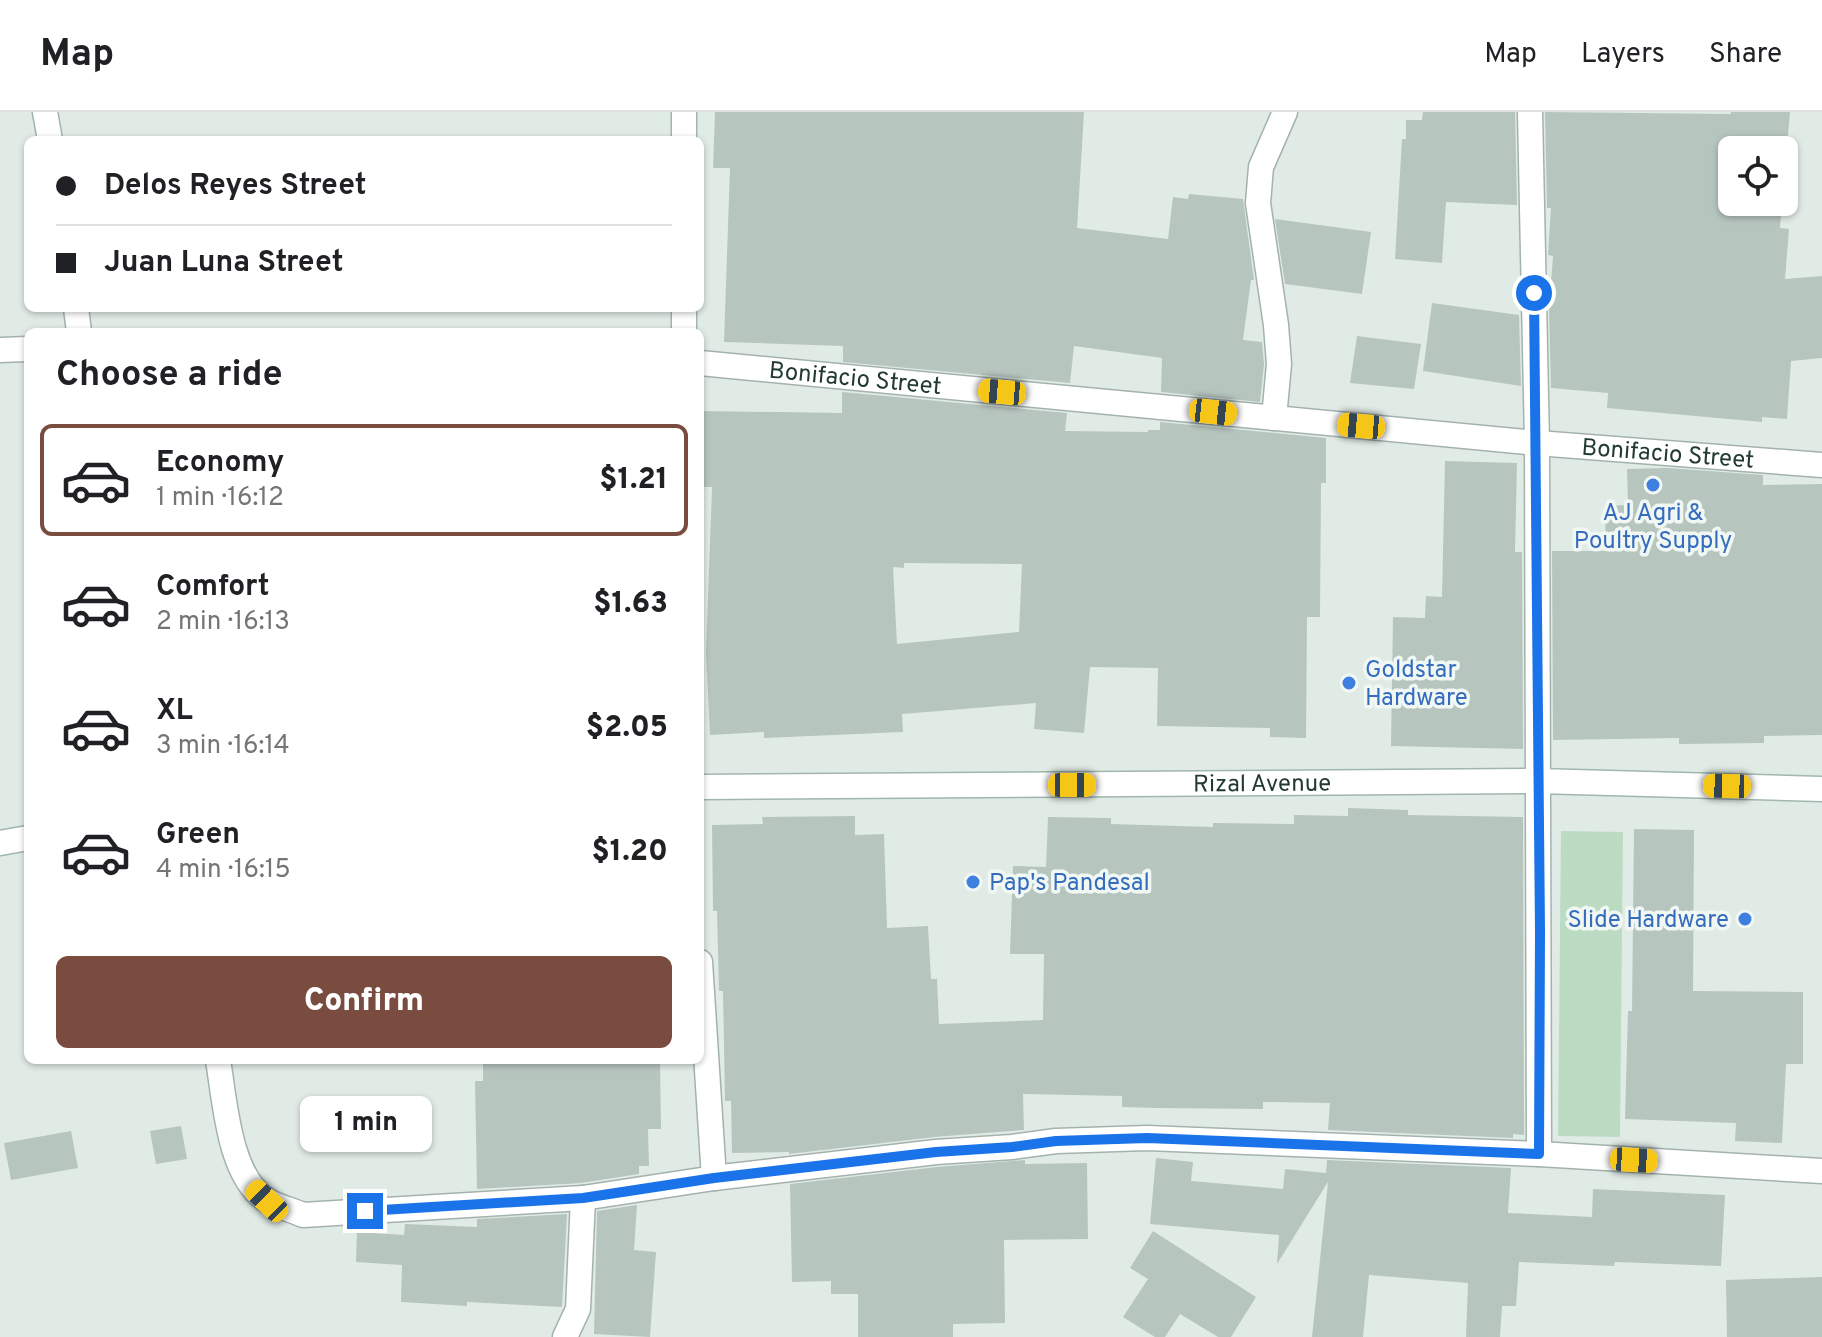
<!DOCTYPE html>
<html lang="en">
<head>
<meta charset="utf-8">
<style>
	body { margin:0; font-family:Overpass,sans-serif; background:#f2f2f2; color:#202124; height:100vh; display:flex; flex-direction:column; font-size:30px; white-space:nowrap }
	* { box-sizing:border-box; margin:0 }
	p { font-size:26px; color:#757577 }
	.icon { flex:none; width:44px; height:44px; fill:none; stroke:currentColor; stroke-width:2; stroke-linecap:round; stroke-linejoin:round }
	.map { position:relative; flex:1; overflow:hidden }
	.details { position:absolute; left:24px; top:216px; width:680px; height:736px; display:flex; flex-direction:column; background:#fff; border-radius:12px; box-shadow:0 2px 6px #0004 }
	.details>* { flex:none }
	.banner { position:absolute; left:24px; top:24px; width:680px; height:176px; border-radius:12px; box-shadow:0 2px 6px #0004; display:grid; align-content:center; height:176px; padding:0 32px; background:#fff }
	.tools { position:absolute; left:1718px; top:24px; display:grid; gap:16px }
	.tools a { display:grid; place-items:center; width:80px; height:80px; border-radius:12px; background:#fff; box-shadow:0 2px 6px #0004; font-size:40px }
	.end { position:absolute; width:36px; height:36px; margin:-18px; border:10px solid #1a73e8; background:#fff; box-shadow:0 0 0 4px #fff }
	.from { border-radius:50% }
	.bubble { position:absolute; height:56px; border-radius:12px; background:#fff; box-shadow:0 2px 6px #0004; font-size:26px; font-weight:800; line-height:56px; text-align:center }
	.car { position:absolute; width:24px; height:48px; margin:-24px -12px; border-radius:10px; box-shadow:0 0 6px 2px #0007; background:linear-gradient(#f5c518 24%,#345 0 40%,#f5c518 0 76%,#345 0 86%,#f5c518 0) }
	.banner b { display:flex; align-items:center; gap:28px; height:76px; font-size:30px }
	.banner b+b { border-top:2px solid #e0e0e0 }
	.banner i { width:20px; height:20px; background:#202124 }
	ul { padding:0; list-style:none }
	li { display:flex; align-items:center; gap:24px; height:112px; margin:0 16px 12px; padding:0 16px; border:4px solid transparent; border-radius:12px }
	li div { flex:1 }
	li b { display:block; font-size:30px }
	li em { font-style:normal; font-weight:800 }
	li.on { border-color:#7a4c40 }
	li>.icon { width:72px; height:72px; stroke-width:1.5 }
	h2 { padding:0 32px; font-size:36px; line-height:96px }
	.action { display:flex; gap:16px; margin-top:auto; padding:16px 32px }
	.action a { flex:1; height:92px; border-radius:12px; background:#7a4c40; color:#fff; font-size:32px; font-weight:800; line-height:92px; text-align:center }
	header { display:flex; align-items:center; gap:48px; box-sizing:border-box; height:112px; padding:0 40px; background:#fff; border-bottom:2px solid #e0e0e0 }
	header strong { font-size:38px }
	nav { display:flex; gap:44px; margin-inline-start:auto; font-size:28px }
	.map>svg:first-child { display:block }
	.green { fill:#bbdbc3 }
	.building { fill:#b7c5bf; fill-rule:evenodd }
	.lines { fill:none; stroke-linecap:round; stroke-linejoin:round }
	.street-casing { stroke:#a4b2ad; stroke-width:27 }
	.secondary-casing { stroke:#a1b6ae; stroke-width:27 }
	.street { stroke:#fff; stroke-width:24 }
	.secondary { stroke:#fff; stroke-width:24 }
	.route { stroke:#1a73e8; stroke-width:10 }
	.shop-dot { fill:#3f7fe0; stroke:#f1f8f4; stroke-width:3 }
	.labels { text-anchor:middle; stroke-width:7; stroke-linejoin:round; paint-order:stroke }
	.street-label { font-size:24px; fill:#233a34; stroke:#f1f8f4 }
	.shop-label { font-size:24px; fill:#366cbe; stroke:#f1f8f4; text-anchor:start }
</style>
</head>
<body>
<header>
<strong>Map</strong>
<nav><a>Map</a><a>Layers</a><a>Share</a></nav>
</header>
<div class="map">
<svg width="1822" height="1225" viewBox="0 0 1822 1225">
	<rect width="100%" height="100%" fill="#e1ebe6"/>
	<path class="green" d="M1561 719 1623 720 1620 1025 1558 1024Z"/>
	<path class="building" d="M715 0H1084L1077 116 1168 127 1173 85 1188 87 1189 82 1243 87 1254 168H1251L1243 228 1262 230 1264 252 1260 290 1161 280 1162 246 1074 234 1070 271 843 250V234L724 230 730 56H713Z
		M1423 0H1515L1517 93 1446 90 1442 151 1395 147 1402 27H1406V8H1422Z
		M1545 0 1731 2V0H1790L1784 71V38H1732V90H1782L1780 116 1789 117 1785 167 1822 164V246L1791 249 1787 307 1762 305V310L1607 296 1608 281 1551 276 1549 197 1553 144 1548 143 1551 96H1547Z
		M1275 107 1371 120 1362 182 1285 172Z
		M1432 191 1519 203 1521 274 1423 259Z
		M1357 224 1421 232 1414 277 1350 271Z
		M842 280 1067 301 1065 319 1148 320V318H1160V310L1326 326V371H1321L1320 505H1307L1306 626 1270 625V616L1157 614 1158 556 1090 555 1084 621 1034 617 1036 591 902 602 903 620 764 626V620L710 623 706 542 712 375H700L703 299 842 301ZM904 451 1022 452 1019 520 897 532 893 455 904 456Z
		M1445 349 1517 351 1515 440H1522L1523 637 1391 634 1393 505 1425 506 1426 484 1442 485Z
		M1668 356 1763 363V373L1822 372V623L1764 624V631L1679 632V626L1553 628 1552 439H1606L1605 394 1628 393 1627 357Z
		M1348 696 1408 698V703L1523 705 1524 1023 1513 1022V1026L1328 1018 1330 991 1263 990V997L1157 996 1122 995V984L1023 982 1024 1018 934 1025 789 1042V1040L732 1041 731 989H725L723 879H719L717 799H713L712 713 763 712 762 705 855 704V723L884 722 887 816 928 814 931 867H937L939 912 1043 908 1044 842H1010L1013 754 1046 755 1048 705 1111 706V712L1213 715V711L1294 712V703L1348 704Z
		M1634 717 1694 718 1693 879 1803 880V952H1786L1782 1031 1735 1029 1736 1011 1625 1007 1628 899H1632Z
		M483 948H660L661 1017H648L649 1054H639V1062L581 1071 477 1077 475 969H483Z
		M181 1014 187 1047 156 1052 150 1019Z
		M71 1019 78 1056 11 1068 4 1031Z
		M1156 1046 1193 1050 1191 1069 1283 1077 1285 1057 1326 1061 1327 1048 1511 1056 1508 1101 1592 1105 1593 1077 1725 1083 1721 1154 1615 1150 1614 1154 1519 1150 1516 1194H1502L1500 1225H1466L1468 1171 1369 1163 1363 1225H1312L1328 1070 1277 1152 1279 1123 1150 1112Z
		M1025 1048V1052L1087 1051 1088 1127 1004 1128 1005 1211 953 1212V1225H858V1182H831V1169L792 1170 790 1072 937 1055Z
		M637 1093 634 1138 656 1140 650 1225 594 1222 597 1099Z
		M567 1102 562 1195 467 1190V1194L401 1190 402 1153 356 1150 357 1120 404 1123 405 1112 477 1115V1107Z
		M1153 1119 1256 1185 1231 1225H1218L1180 1202 1165 1225H1155L1123 1205 1148 1167 1130 1156Z
		M1822 1165V1225H1727L1726 1168Z"/>
	<g class="lines">
		<g class="street-casing">
			<g id="street">
				<path d="M45 0 50 28"/>
				<path d="M1530 0 1537 331 1539 1042"/>
				<path d="M76 196 79 220"/>
				<path d="M0 238 28 237"/>
				<path id="s1" d="M700 251 1537 331 1822 353"/>
				<path d="M1274 306 1279 252 1276 213 1258 91 1261 55 1285 0"/>
				<path d="M700 850 714 1066"/>
				<path d="M218 948C225 990 229 1066 268 1089 279 1095 292 1098 303 1103L583 1086 714 1066 936 1040 1012 1035 1056 1029 1147 1026 1539 1042 1822 1059"/>
				<path d="M565 1225 578 1197 583 1086"/>
			</g>
		</g>
		<g class="secondary-casing">
			<g id="secondary">
				<path d="M684 0V28"/>
				<path d="M684 196V220"/>
				<path id="s2" d="M700 675 1538 669 1822 677"/>
				<path d="M0 731 28 726"/>
			</g>
		</g>
		<use href="#street" class="street"/>
		<use href="#secondary" class="secondary"/>
	</g>
	<g class="lines">
		<path class="route" d="M365 1099 583 1086 714 1066 936 1040 1012 1035 1056 1029 1147 1026 1539 1042 1540 820 1534 181"/>
	</g>
	<g class="shop-dot">
		<circle cx="1653" cy="373" r="8"/>
		<circle cx="1349" cy="571" r="8"/>
		<circle cx="973" cy="770" r="8"/>
		<circle cx="1745" cy="807" r="8"/>
	</g>
	<g class="labels">
		<g class="street-label">
			<text dy="8" stroke="none"><textPath href="#s1" startOffset="156">Bonifacio Street</textPath></text>
			<text dy="8" stroke="none"><textPath href="#s1" startOffset="972">Bonifacio Street</textPath></text>
			<text dy="8" stroke="none"><textPath href="#s2" startOffset="562">Rizal Avenue</textPath></text>
		</g>
		<g class="shop-label">
			<text x="1653" y="408" text-anchor="middle">AJ Agri &amp;<tspan x="1653" dy="28">Poultry Supply</tspan></text>
			<text x="1365" y="565">Goldstar<tspan x="1365" dy="28">Hardware</tspan></text>
			<text x="989" y="778">Pap's Pandesal</text>
			<text x="1729" y="815" text-anchor="end">Slide Hardware</text>
		</g>
	</g>
</svg>
<div class="tools">
<a><svg class="icon" aria-label="locate" viewBox="0 0 24 24"><circle cx="12" cy="12" r="6"/><path d="M12 2v4M12 18v4M2 12h4M18 12h4"/></svg></a>
</div>
<i class="end from" style="left:1534px;top:181px"></i>
<i class="end" style="left:365px;top:1099px"></i>
<div class="bubble" style="left:300px;top:984px;width:132px">1 min</div>
<i class="car" style="left:1002px;top:280px;rotate:275deg"></i>
<i class="car" style="left:1213px;top:300px;rotate:96deg"></i>
<i class="car" style="left:1361px;top:314px;rotate:275deg"></i>
<i class="car" style="left:1072px;top:673px;rotate:90deg"></i>
<i class="car" style="left:1727px;top:674px;rotate:271deg"></i>
<i class="car" style="left:1634px;top:1048px;rotate:93deg"></i>
<i class="car" style="left:267px;top:1089px;rotate:314deg"></i>
<div class="banner">
<b><i class="from"></i>Delos Reyes Street</b>
<b><i></i>Juan Luna Street</b>
</div>
<section class="details">
<h2>Choose a ride</h2>
<ul>
<li class="on"><svg class="icon" aria-label="car" viewBox="0 0 24 24"><path d="M5 17H2v-5l4-1 3-4h7l3 4 3 1v5h-3M9 17h6M6 11h13"/><circle cx="7" cy="17" r="2"/><circle cx="17" cy="17" r="2"/></svg><div><b>Economy</b><p>1 min · 16:12</p></div><em>$1.21</em></li>
<li><svg class="icon" aria-label="car" viewBox="0 0 24 24"><path d="M5 17H2v-5l4-1 3-4h7l3 4 3 1v5h-3M9 17h6M6 11h13"/><circle cx="7" cy="17" r="2"/><circle cx="17" cy="17" r="2"/></svg><div><b>Comfort</b><p>2 min · 16:13</p></div><em>$1.63</em></li>
<li><svg class="icon" aria-label="car" viewBox="0 0 24 24"><path d="M5 17H2v-5l4-1 3-4h7l3 4 3 1v5h-3M9 17h6M6 11h13"/><circle cx="7" cy="17" r="2"/><circle cx="17" cy="17" r="2"/></svg><div><b>XL</b><p>3 min · 16:14</p></div><em>$2.05</em></li>
<li><svg class="icon" aria-label="car" viewBox="0 0 24 24"><path d="M5 17H2v-5l4-1 3-4h7l3 4 3 1v5h-3M9 17h6M6 11h13"/><circle cx="7" cy="17" r="2"/><circle cx="17" cy="17" r="2"/></svg><div><b>Green</b><p>4 min · 16:15</p></div><em>$1.20</em></li>
</ul>
<div class="action"><a>Confirm</a></div>
</section>
</div>
</body>
</html>
